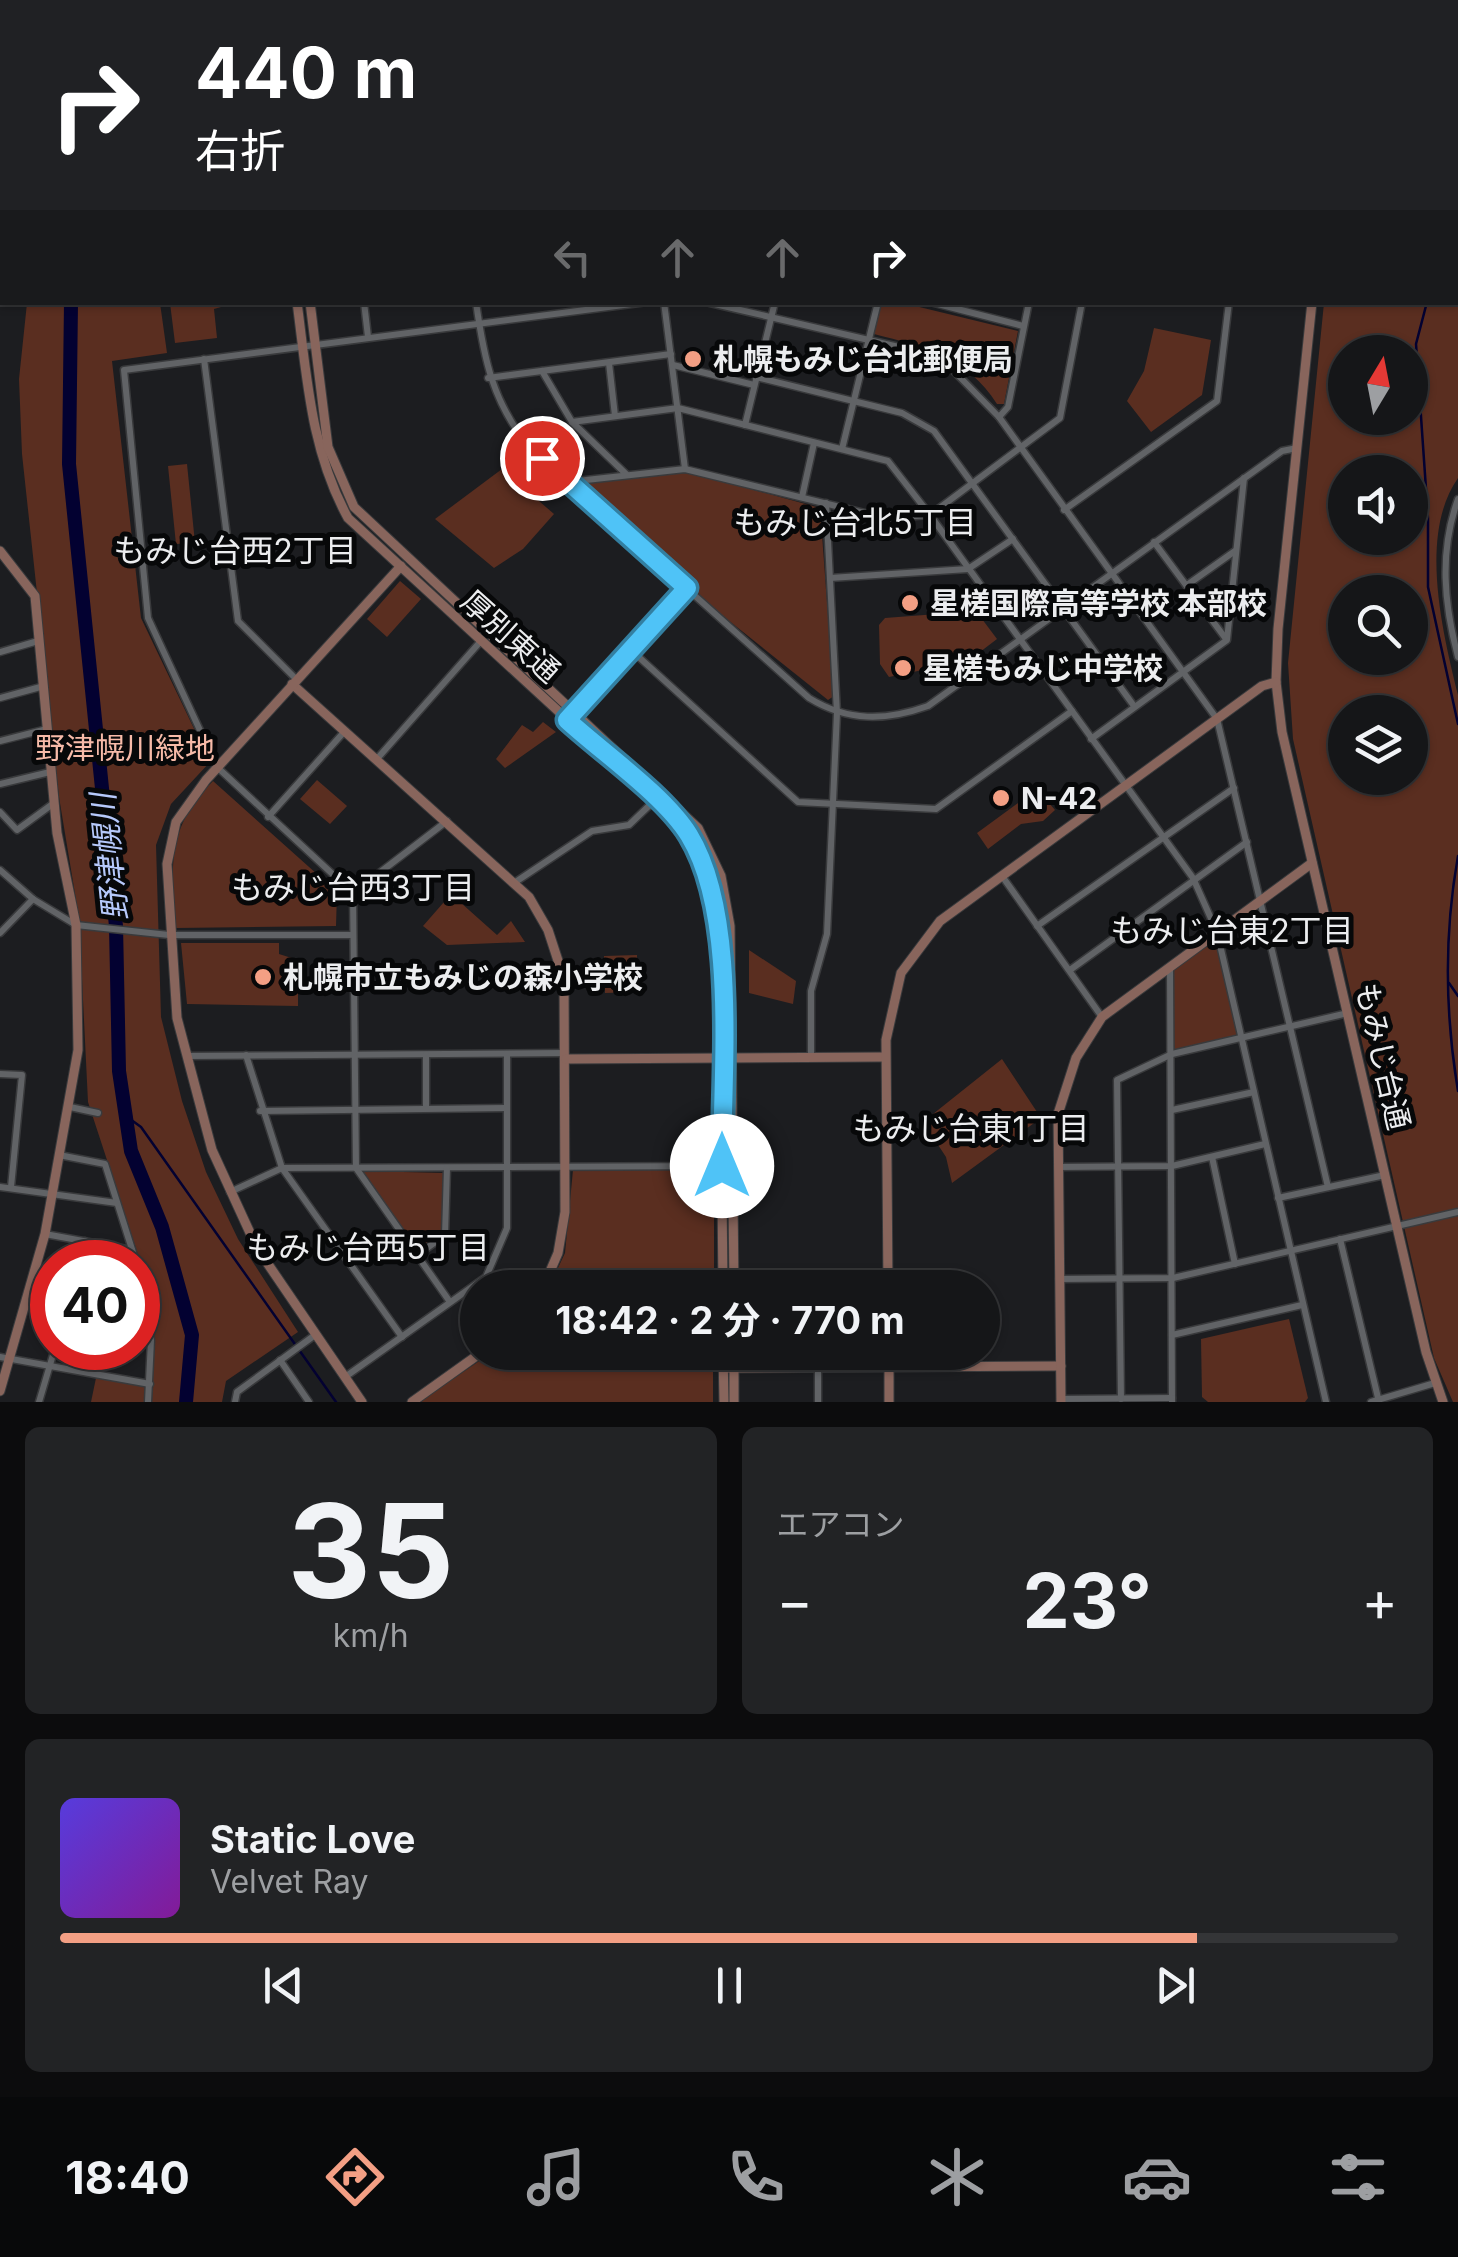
<!DOCTYPE html>
<html lang="ja">
<meta charset="utf-8">
<style>
:root{--surface:#151618;--page:#222325;--text:#f1f3f6;--muted:#9d9fa2;--line:#343537;--accent:#f39f84}
body{margin:0;font-family:Inter,"Noto Sans JP",sans-serif;background:var(--page);color:var(--text);height:100vh;display:flex;flex-direction:column;font-size:38px;white-space:nowrap}
*{box-sizing:border-box;margin:0}
p{font-size:32px;color:var(--muted)}
.icon{flex:none;width:55px;height:55px;fill:none;stroke:currentColor;stroke-width:2;stroke-linecap:round;stroke-linejoin:round}
.map{position:relative;height:1402px;overflow:hidden}
.panel{display:flex;flex-direction:column;gap:25px;padding:25px;background:#0c0c0d;flex:1}
.panel>*{flex:none}
.guide{position:absolute;left:0px;top:0px;width:1460px;height:305px;box-shadow:0 2px 8px #0004,0 0 0 2px var(--line);background:#202124;color:#fff;overflow:hidden}
.needle{width:65px;rotate:10deg}
.fabs{position:absolute;left:1328px;top:335px;display:grid;gap:20px}
.fabs a{display:grid;place-items:center;width:100px;height:100px;border-radius:50%;background:var(--surface);box-shadow:0 2px 8px #0004,0 0 0 2px var(--line);font-size:50px}
.speed{position:absolute;left:30px;top:1240px;display:flex;gap:20px;font-size:50px;font-weight:700;text-align:center}
.speed>*{display:grid;place-content:center;width:130px;height:130px;border-radius:50%;background:var(--surface);box-shadow:0 2px 8px #0004,0 0 0 2px var(--line);line-height:1}
.speed .limit{border:15px solid #d22;background:#fff;color:#111}
.pin{position:absolute;display:grid;place-items:center;width:85px;height:85px;color:#fff;margin:-42px;border:5px solid #fff;border-radius:50%;box-shadow:0 2px 10px #0007}
.me{position:absolute;width:110px;margin:-55px;rotate:0deg;stroke-linejoin:round;filter:drop-shadow(0 0 8px #0008)}
.turn{display:flex;align-items:center;gap:35px;height:210px;padding:0 30px;font-size:45px}
.turn .icon{width:130px;height:130px;stroke-width:2.5}
.turn b{display:block;font-size:70px;line-height:85px}
.lanes{display:flex;align-items:center;height:95px;padding:0 30px;background:#0003;justify-content:center;gap:50px;direction:ltr}
.lanes .off{opacity:.35}
.big{font-size:75px;font-weight:700;line-height:1.1}
.panel .tile{flex:1;display:flex;flex-direction:column;justify-content:center;gap:15px;min-width:0;padding:0 35px;border-radius:15px;background:var(--page)}
.panel .dial{align-items:center;gap:0}
.dial b{font-size:130px;line-height:1}
.song{display:flex;align-items:center;gap:30px}
.cover{width:120px;height:120px;border-radius:15px;background:linear-gradient(135deg,hsl(250 70% 55%),hsl(290 70% 35%))}
.played{height:10px;border-radius:5px;background:linear-gradient(90deg,var(--accent) 85%,var(--line) 85%)}
.keys{display:flex;justify-content:space-around;direction:ltr}
.heat{display:flex;justify-content:space-between;align-items:center;font-size:55px;direction:ltr}
.panel .tiles{flex:1;display:grid;gap:25px;grid-template-columns:1fr 1fr}
.tile:last-child{grid-column:span 2}
.trip{position:absolute;left:460px;top:1270px;width:540px;height:100px;border-radius:50px;background:var(--surface);box-shadow:0 2px 8px #0004,0 0 0 2px var(--line);font-weight:700;line-height:100px;text-align:center}
.menu{display:flex;height:160px;justify-content:space-around;align-items:center;background:#08090a;color:var(--muted)}
.menu .icon{width:70px;height:70px}
.menu .on{color:var(--accent)}
.menu b{font-size:45px;color:var(--text)}
.map>svg:first-child{display:block}
.green{fill:#5a2e20;fill-rule:evenodd}
.lines{fill:none;stroke-linecap:round;stroke-linejoin:round}
.stream{stroke:#030131;stroke-width:2.5}
.river{stroke:#030131;stroke-width:14}
.street-casing{stroke:#393a3c;stroke-width:9}
.secondary-casing{stroke:#393a3c;stroke-width:11}
.street{stroke:#616366;stroke-width:6}
.secondary{stroke:#88655c;stroke-width:9}
.route-casing{stroke:#337fa1;stroke-width:25}
.route{stroke:#4fc3f7;stroke-width:18}
.poi-dot{fill:#f39f84;stroke:#070809;stroke-width:4}
.labels{text-anchor:middle;dominant-baseline:central;stroke-width:10;stroke-linejoin:round;paint-order:stroke}
.poi-label{font-size:30px;font-weight:bold;fill:#ecedef;stroke:#070809;text-anchor:start}
.street-label{font-size:30px;fill:#ecedef;stroke:#070809}
.park-label{font-size:30px;fill:#f7bba9;stroke:#070809}
.neighbourhood-label{font-size:32px;fill:#ecedef;stroke:#070809}
.water-label{font-size:32px;font-style:italic;fill:#b6c9fb;stroke:#070809}
</style>
<div class="map">
<svg width="1458" height="1402" viewBox="0 0 1458 1402">
<rect width="100%" height="100%" fill="#1c1d20"/>
<g class="green">
<path d="M1458,204V478C1418,535 1443,633 1458,695V1402H1453L1434,1358L1293,739L1288,663L1324,303L1458,302ZM1345,352H1410V418H1345ZM1345,472H1410V538H1345ZM1345,592H1410V658H1345ZM1345,712H1410V778H1345Z"/>
<polygon points="239,302 214,309 217,338 175,343 170,303"/>
<path d="M882,302L903,303L1018,331L1004,404H997C967,357 925,347 874,334Z"/>
<polygon points="27,303 160,303 167,353 112,361 141,618 210,762 171,804 156,845 161,1017 182,1101 206,1172 238,1239 298,1332 226,1381 222,1402 152,1402 153,1335 142,1267 88,1102 79,918 59,797 22,454 19,379"/>
<polygon points="1154,328 1211,340 1202,395 1151,432 1127,401 1144,371"/>
<polygon points="187,464 195,543 176,544 168,466"/>
<polygon points="502,469 554,514 523,549 494,568 435,519"/>
<polygon points="685,471 820,508 834,696 828,700 718,612 573,481"/>
<polygon points="400,581 421,599 387,637 367,619"/>
<polygon points="976,611 997,639 942,681 937,667 889,677 880,664 879,625 885,618"/>
<polygon points="543,722 556,732 505,768 496,759 522,725 533,732"/>
<polygon points="317,780 347,806 330,824 300,799"/>
<path d="M213,781L337,892L336,926L176,928C171,866 166,828 213,781Z"/>
<polygon points="1037,789 1055,810 1043,821 1021,824 988,849 977,833"/>
<polygon points="451,894 497,935 511,921 525,942 447,945 423,926"/>
<polygon points="1217,932 1241,1038 1172,1054 1170,966"/>
<polygon points="181,943 279,943 279,954 298,960 298,1006 187,1004"/>
<polygon points="749,950 796,981 793,1004 749,993"/>
<polygon points="637,955 637,992 605,993 604,956"/>
<polygon points="1002,1059 1041,1118 952,1183 946,1157 923,1122"/>
<polygon points="573,1170 714,1170 714,1287 549,1287 565,1253"/>
<polygon points="363,1171 444,1173 442,1233 418,1251"/>
<polygon points="1289,1319 1308,1398 1305,1402 1208,1402 1202,1397 1201,1339"/>
<polygon points="491,1353 713,1353 713,1402 419,1402"/>
<polygon points="96,1378 146,1387 144,1402 91,1402"/>
</g>
<g class="lines">
<g class="stream">
<polyline points="1458,172 1458,169"/>
<polyline points="1427,302 1416,344 1428,518 1428,587 1458,724"/>
<path d="M1458,856C1444,934 1445,1013 1458,1091"/>
<polyline points="1449,983 1458,996"/>
<polyline points="130,1119 141,1127 336,1402"/>
</g>
<g class="river">
<polyline points="11,0 12,2"/>
<polyline points="71,302 69,464 116,926 119,1071 131,1151 162,1227 192,1335 186,1402"/>
</g>
<g class="street-casing">
<g id="street">
<polyline points="93,0 94,2"/>
<polyline points="528,0 531,2"/>
<polyline points="767,0 804,2"/>
<polyline points="1244,0 1245,2"/>
<polyline points="1341,0 1342,2"/>
<polyline points="139,2 143,0"/>
<polyline points="446,2 452,0"/>
<polyline points="730,2 730,0"/>
<polyline points="885,2 885,0"/>
<polyline points="928,2 929,0"/>
<polyline points="1044,2 1044,0"/>
<polyline points="1151,2 1152,0"/>
<polyline points="1434,2 1435,0"/>
<polyline points="364,302 368,337"/>
<path d="M476,302C484,360 493,403 530,448L809,698C848,722 886,721 928,706L1282,451L1297,448"/>
<polyline points="664,302 685,469"/>
<polyline points="706,302 916,351 946,363 999,417 1217,719 1328,1187"/>
<polyline points="930,302 1023,326"/>
<polyline points="204,359 238,621 297,680"/>
<polyline points="609,363 615,416"/>
<polyline points="673,365 754,385"/>
<polyline points="542,371 572,422 626,474"/>
<polyline points="756,377 902,413 934,431 1134,706"/>
<polyline points="488,378 671,354"/>
<polyline points="999,417 1008,407 1029,302"/>
<polyline points="572,422 678,408 888,461 930,515 1193,878 1217,932 1326,1402"/>
<polyline points="745,425 775,302"/>
<polyline points="842,449 878,302"/>
<polyline points="568,482 685,469 885,518 930,515 1060,418 1082,302"/>
<polyline points="802,497 814,443"/>
<path d="M1458,499C1439,552 1444,604 1458,657"/>
<polyline points="1064,510 1217,401 1229,302"/>
<polyline points="1154,542 1226,639"/>
<polyline points="830,578 968,569 1013,539"/>
<polyline points="1187,585 1235,551"/>
<polyline points="631,650 798,802 936,809 1072,711"/>
<polyline points="0,652 38,641"/>
<polyline points="0,698 44,686"/>
<polyline points="574,712 687,588"/>
<polyline points="1091,739 1227,640 1244,478"/>
<polyline points="0,741 47,729"/>
<polyline points="376,760 480,642"/>
<polyline points="0,784 50,772"/>
<polyline points="0,812 17,830 54,803"/>
<polyline points="268,817 344,732"/>
<polyline points="0,870 33,899 76,925 169,935 352,935"/>
<polyline points="1002,876 1102,1017"/>
<polyline points="514,883 592,831 629,825 655,800"/>
<polyline points="353,893 447,821"/>
<polyline points="1037,926 1234,788"/>
<polyline points="0,933 33,899"/>
<polyline points="1170,968 1172,1402"/>
<polyline points="1070,970 1247,842"/>
<polyline points="246,1055 282,1168 402,1337"/>
<polyline points="187,1056 565,1053"/>
<polyline points="811,1056 811,991 827,934 837,713 826,503"/>
<polyline points="0,1074 22,1075 11,1187"/>
<polyline points="70,1107 98,1113"/>
<polyline points="426,1108 426,1055"/>
<polyline points="1172,1110 1254,1092"/>
<polyline points="260,1111 506,1108"/>
<polyline points="59,1155 105,1164 136,1262"/>
<polyline points="1212,1157 1235,1264"/>
<polyline points="1058,1167 1172,1166 1265,1144"/>
<polyline points="0,1187 117,1203"/>
<polyline points="230,1192 282,1168 722,1166"/>
<polyline points="1278,1198 1385,1175"/>
<polyline points="45,1234 132,1250"/>
<polyline points="1340,1239 1379,1402"/>
<polyline points="416,1256 445,1235 447,1168"/>
<polyline points="79,1262 85,1241"/>
<polyline points="138,1269 151,1340 148,1402"/>
<polyline points="1059,1279 1173,1278 1458,1212"/>
<polyline points="450,1302 356,1168 353,893 217,767 148,618 124,370 647,302"/>
<polyline points="1172,1335 1302,1305"/>
<polyline points="0,1357 150,1384"/>
<polyline points="280,1360 309,1402"/>
<polyline points="818,1367 818,1402"/>
<polyline points="345,1377 486,1277 507,1228 507,1054"/>
<polyline points="1061,1399 1172,1398"/>
<polyline points="1121,1399 1117,1080 1172,1054 1348,1013"/>
<polyline points="39,1402 55,1348"/>
<polyline points="235,1402 237,1392 315,1335"/>
<polyline points="1371,1402 1435,1383"/>
</g>
</g>
<g class="secondary-casing">
<g id="secondary">
<polyline points="226,0 228,2"/>
<polyline points="238,0 240,2"/>
<polyline points="339,0 340,2"/>
<polyline points="1304,0 1305,2"/>
<polyline points="686,2 687,0"/>
<polyline points="0,149 2,149"/>
<polyline points="0,165 2,164"/>
<polyline points="0,272 2,269"/>
<path d="M297,302C307,378 311,451 348,518L655,800C695,840 707,868 719,924L723,1288"/>
<polyline points="310,302 328,447 354,507 698,828 721,876 730,926 734,1288"/>
<polyline points="1312,302 1278,629 1276,682 1282,732 1426,1352 1443,1402"/>
<polyline points="0,551 35,596 57,833 76,925 78,1050 45,1234 0,1391"/>
<polyline points="292,684 529,897 548,930 564,979 565,1212 558,1253 543,1288"/>
<polyline points="566,1059 885,1057"/>
<polyline points="888,1288 886,1040 901,973 940,921 1262,686 1276,682"/>
<polyline points="723,1352 724,1402"/>
<polyline points="734,1352 734,1402"/>
<polyline points="889,1352 889,1402"/>
<polyline points="724,1368 1061,1366"/>
<polyline points="362,1402 257,1248 212,1150 177,1018 167,864 176,822 206,780 401,566"/>
<polyline points="412,1402 482,1352"/>
<polyline points="1061,1402 1058,1114 1076,1058 1102,1017 1312,863"/>
</g>
</g>
<use href="#street" class="street"/>
<use href="#secondary" class="secondary"/>
</g>
<g class="lines">
<g class="route-casing">
<path id="route" d="M542,458L687,588L567,720C603,753 664,795 689,835C738,915 722,1073 722,1166"/>
</g>
<use href="#route" class="route"/>
</g>
<g class="poi-dot">
<circle cx="693" cy="359" r="10"/>
<circle cx="910" cy="603" r="10"/>
<circle cx="903" cy="668" r="10"/>
<circle cx="1001" cy="798" r="10"/>
<circle cx="263" cy="977" r="10"/>
</g>
<g class="labels">
<g class="poi-label">
<text x="713" y="359">札幌もみじ台北郵便局</text>
<text x="930" y="603">星槎国際高等学校 本部校</text>
<text x="923" y="668">星槎もみじ中学校</text>
<text x="1021" y="798">N-42</text>
<text x="283" y="977">札幌市立もみじの森小学校</text>
</g>
<g class="street-label">
<text transform="translate(511 636) rotate(42)">厚別東通</text>
<text transform="translate(1383 1056) rotate(77)">もみじ台通</text>
</g>
<g class="park-label">
<text x="125" y="748">野津幌川緑地</text>
</g>
<g class="neighbourhood-label">
<text x="855" y="522">もみじ台北5丁目</text>
<text x="235" y="550">もみじ台西2丁目</text>
<text x="353" y="887">もみじ台西3丁目</text>
<text x="1232" y="930">もみじ台東2丁目</text>
<text x="971" y="1128">もみじ台東1丁目</text>
<text x="368" y="1247">もみじ台西5丁目</text>
</g>
<g class="water-label">
<text transform="translate(109 857) rotate(-96)">野津幌川</text>
</g>
</g>
</svg>
<div class="fabs">
<a><svg class="needle" viewBox="-14 -14 28 28"><path d="M0-13l5 13h-10z" fill="#e53935"/><path d="M0 13l5-13h-10z" fill="#9d9fa2"/></svg></a>
<a><svg class="icon" aria-label="sound" viewBox="0 0 24 24"><path d="M4 9h4l5-4v14l-5-4H4zM17 9q2 3 0 6"/></svg></a>
<a><svg class="icon" aria-label="search" viewBox="0 0 24 24"><circle cx="10" cy="10" r="6"/><path d="M15 15l6 6"/></svg></a>
<a><svg class="icon" aria-label="layers" viewBox="0 0 24 24"><path d="M12 4l9 5-9 5-9-5zM3 14l9 5 9-5"/></svg></a>
</div>
<div class="speed"><div class="limit">40</div></div>
<div class="pin" style="left:542px;top:458px;background:#d93025"><svg class="icon" aria-label="arrive" viewBox="0 0 24 24"><path d="M6 21V4h12l-3 4 3 4H6"/></svg></div>
<svg class="me" style="left:722px;top:1166px" viewBox="-20 -20 40 40"><circle r="19" fill="#fff"/><path d="M0-13L10 11 0 6-10 11z" fill="#4fc3f7"/></svg>
<div class="trip">18:42 · 2 分 · 770 m</div>
<div class="guide">
<div class="turn"><svg class="icon" aria-label="right" viewBox="0 0 24 24"><path d="M7 20v-9h11M14 6l5 5-5 5"/></svg><div><b>440 m</b>右折</div></div>
<div class="lanes"><svg class="icon off" aria-label="left" viewBox="0 0 24 24"><path d="M17 20v-9H6M10 6l-5 5 5 5"/></svg><svg class="icon off" aria-label="ahead" viewBox="0 0 24 24"><path d="M12 20V5M6 11l6-6 6 6"/></svg><svg class="icon off" aria-label="ahead" viewBox="0 0 24 24"><path d="M12 20V5M6 11l6-6 6 6"/></svg><svg class="icon" aria-label="right" viewBox="0 0 24 24"><path d="M7 20v-9h11M14 6l5 5-5 5"/></svg></div>
</div>
</div>
<section class="panel">
<div class="tiles">
<div class="tile dial"><b>35</b><p>km/h</p></div>
<div class="tile"><p>エアコン</p>
<div class="heat"><a>−</a><b class="big">23°</b><a>+</a></div>
</div>
<div class="tile">
<div class="song"><i class="cover"></i><div><b>Static Love</b><p>Velvet Ray</p></div></div>
<div class="played"></div>
<div class="keys"><svg class="icon" aria-label="previous" viewBox="0 0 24 24"><path d="M18 5L8 12l10 7zM5 5v14"/></svg><svg class="icon" aria-label="pause" viewBox="0 0 24 24"><path d="M8 5v14M16 5v14"/></svg><svg class="icon" aria-label="next" viewBox="0 0 24 24"><path d="M6 5l10 7-10 7zM19 5v14"/></svg></div>
</div>
</div>
</section>
<nav class="menu">
<b>18:40</b>
<svg class="icon on" aria-label="directions" viewBox="0 0 24 24"><path d="M12 3l9 9-9 9-9-9zM9 14v-3h6M13 9l2 2-2 2"/></svg>
<svg class="icon" aria-label="music" viewBox="0 0 24 24"><path d="M9 18V5l10-2v13"/><circle cx="6" cy="18" r="3"/><circle cx="16" cy="16" r="3"/></svg>
<svg class="icon" aria-label="phone" viewBox="0 0 24 24"><path d="M5 4h4l2 5-3 2q2 4 5 5l2-3 5 2v4C11 20 4 13 5 4z"/></svg>
<svg class="icon" aria-label="climate" viewBox="0 0 24 24"><path d="M12 3v18M4 7l16 10M4 17L20 7"/></svg>
<svg class="icon" aria-label="car" viewBox="0 0 24 24"><path d="M5 17H2v-5l4-1 3-4h7l3 4 3 1v5h-3M9 17h6M6 11h13"/><circle cx="7" cy="17" r="2"/><circle cx="17" cy="17" r="2"/></svg>
<svg class="icon" aria-label="filters" viewBox="0 0 24 24"><path d="M4 7h16M4 17h16"/><circle cx="9" cy="7" r="2"/><circle cx="15" cy="17" r="2"/></svg>
</nav>
